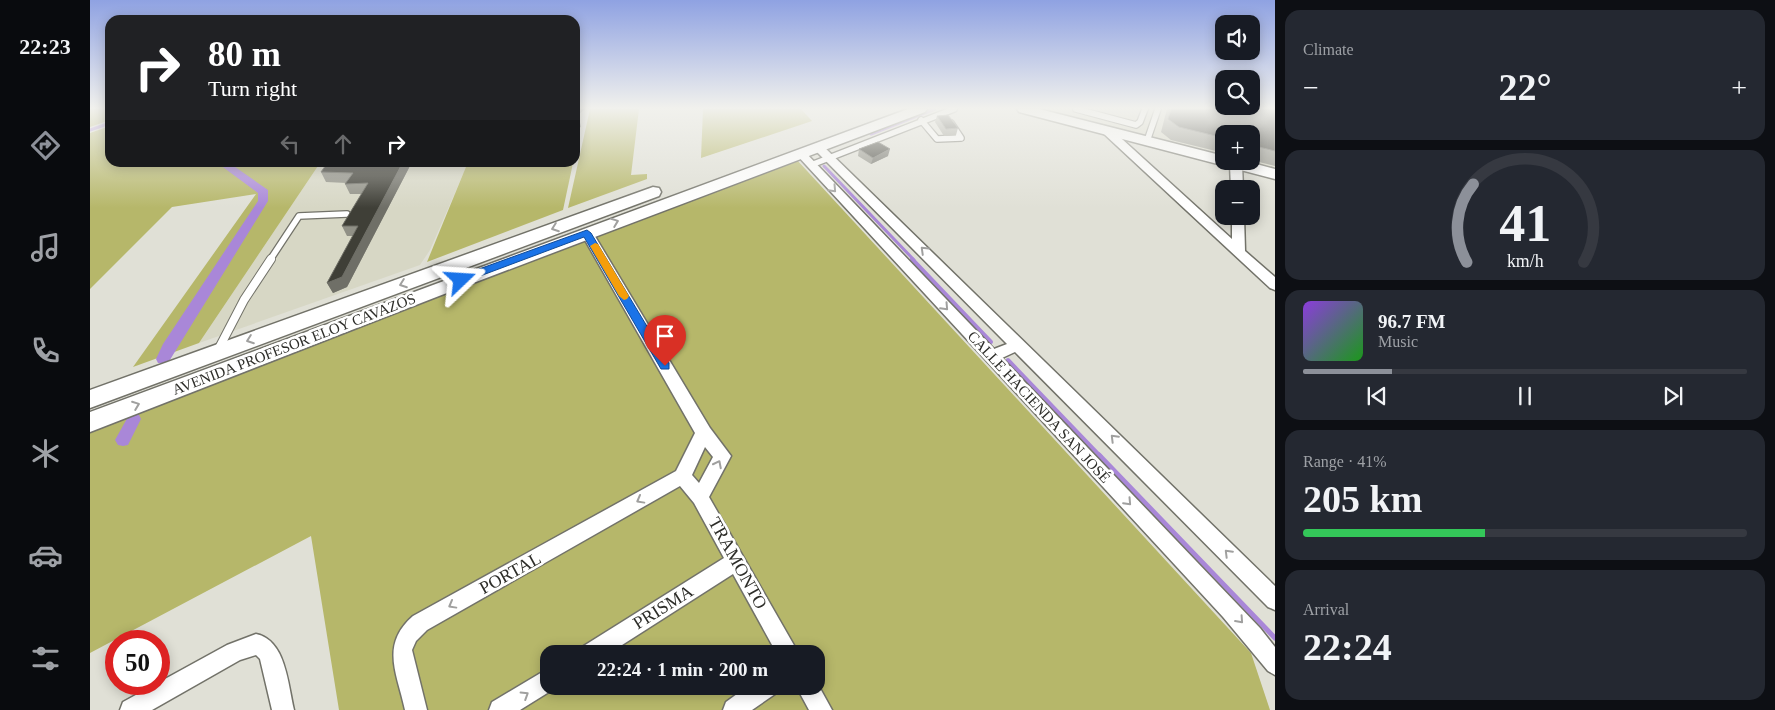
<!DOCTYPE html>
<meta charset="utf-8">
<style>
:root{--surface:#171b24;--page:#242831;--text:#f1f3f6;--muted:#9ea1a6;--line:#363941;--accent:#8c9099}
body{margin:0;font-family:"Times New Roman",serif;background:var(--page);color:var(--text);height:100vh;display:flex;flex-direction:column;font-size:19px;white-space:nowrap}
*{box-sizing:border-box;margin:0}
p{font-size:16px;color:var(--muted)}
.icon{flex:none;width:28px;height:28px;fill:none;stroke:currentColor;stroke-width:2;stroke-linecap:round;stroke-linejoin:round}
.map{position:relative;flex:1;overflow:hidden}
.sheet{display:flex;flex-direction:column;gap:10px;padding:10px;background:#0d0f14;width:500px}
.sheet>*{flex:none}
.banner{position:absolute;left:15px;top:15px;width:475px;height:152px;border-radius:15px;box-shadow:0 2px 12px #0003;background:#202124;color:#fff;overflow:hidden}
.tools{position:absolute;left:1125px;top:15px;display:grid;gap:10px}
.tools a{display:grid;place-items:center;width:45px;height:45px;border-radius:10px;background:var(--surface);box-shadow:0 2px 12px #0003;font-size:25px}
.speed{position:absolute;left:15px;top:630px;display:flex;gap:10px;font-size:25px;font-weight:700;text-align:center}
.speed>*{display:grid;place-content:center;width:65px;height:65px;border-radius:50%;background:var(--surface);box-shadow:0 2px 12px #0003;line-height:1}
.speed .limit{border:8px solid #d22;background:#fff;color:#111}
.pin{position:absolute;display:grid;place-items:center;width:42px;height:42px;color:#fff;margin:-51px -21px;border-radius:50% 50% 50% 0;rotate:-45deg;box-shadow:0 0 5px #0007}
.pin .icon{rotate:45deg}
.me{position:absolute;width:55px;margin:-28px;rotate:70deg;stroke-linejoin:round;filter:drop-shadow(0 0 4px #0008)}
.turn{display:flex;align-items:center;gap:18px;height:105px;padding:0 20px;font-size:22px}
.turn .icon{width:65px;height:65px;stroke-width:2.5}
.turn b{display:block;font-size:35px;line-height:42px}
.lanes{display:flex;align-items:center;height:48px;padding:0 20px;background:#0003;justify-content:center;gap:25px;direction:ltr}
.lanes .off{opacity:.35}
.big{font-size:38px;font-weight:800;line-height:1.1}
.sheet .card{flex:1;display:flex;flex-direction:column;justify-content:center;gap:8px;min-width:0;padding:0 18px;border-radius:15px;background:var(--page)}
.sheet .dial{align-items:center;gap:0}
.dial svg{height:130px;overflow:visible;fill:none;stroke:var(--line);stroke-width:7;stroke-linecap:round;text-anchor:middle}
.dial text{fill:var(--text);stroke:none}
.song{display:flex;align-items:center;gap:15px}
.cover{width:60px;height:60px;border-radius:8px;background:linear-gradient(135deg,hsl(270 70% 55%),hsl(120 70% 35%))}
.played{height:5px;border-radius:2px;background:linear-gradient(90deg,var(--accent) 20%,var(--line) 20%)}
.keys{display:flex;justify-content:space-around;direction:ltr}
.heat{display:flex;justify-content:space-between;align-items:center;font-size:28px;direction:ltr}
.charge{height:8px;border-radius:4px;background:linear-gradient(90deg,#34c759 41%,var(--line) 0)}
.trip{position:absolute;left:450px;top:645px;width:285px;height:50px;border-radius:15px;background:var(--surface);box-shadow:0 2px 12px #0003;font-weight:800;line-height:50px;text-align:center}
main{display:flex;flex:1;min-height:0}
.tab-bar{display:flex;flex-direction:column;width:90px;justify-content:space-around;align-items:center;background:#090b0e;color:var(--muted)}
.tab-bar .icon{width:35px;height:35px}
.tab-bar .current{color:var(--accent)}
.tab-bar b{font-size:22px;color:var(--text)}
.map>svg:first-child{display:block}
.built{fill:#d7d7c5}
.green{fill:#b6b76a;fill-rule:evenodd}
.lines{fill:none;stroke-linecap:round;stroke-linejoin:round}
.stream-far2{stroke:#a987d8;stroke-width:3}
.stream-far1{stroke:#a987d8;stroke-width:4}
.stream{stroke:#a987d8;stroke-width:5}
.canal{fill:#a987d8;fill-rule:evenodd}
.lane-far1-casing{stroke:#727269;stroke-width:8}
.lane-casing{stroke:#727269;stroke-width:10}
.street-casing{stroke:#727269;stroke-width:3}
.secondary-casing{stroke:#727269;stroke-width:3}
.lane-far1{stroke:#fff;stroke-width:5.5}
.lane{stroke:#fff;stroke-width:8}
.street{fill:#fff;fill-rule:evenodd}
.secondary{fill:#fff;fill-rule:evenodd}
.wall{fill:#909086}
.shaded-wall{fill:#6f6f67}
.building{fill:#3f3f37;stroke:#6f6f67}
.oneway{stroke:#a0a09f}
.route{fill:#1a73e8;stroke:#114b97}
.slow{fill:#f59e0b}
.labels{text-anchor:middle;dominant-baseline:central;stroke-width:5;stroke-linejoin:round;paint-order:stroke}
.street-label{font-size:15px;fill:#2d2d29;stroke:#fff}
.near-street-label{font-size:18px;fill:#2d2d29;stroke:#fff}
</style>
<main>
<nav class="tab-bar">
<b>22:23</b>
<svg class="icon current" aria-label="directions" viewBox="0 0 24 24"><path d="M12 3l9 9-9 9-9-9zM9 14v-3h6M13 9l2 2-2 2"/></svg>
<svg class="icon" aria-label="music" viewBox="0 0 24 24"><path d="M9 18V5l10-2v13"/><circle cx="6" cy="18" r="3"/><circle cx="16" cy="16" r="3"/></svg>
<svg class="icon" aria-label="phone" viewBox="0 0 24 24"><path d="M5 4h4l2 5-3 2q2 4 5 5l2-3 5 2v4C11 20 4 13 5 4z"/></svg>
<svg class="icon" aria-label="climate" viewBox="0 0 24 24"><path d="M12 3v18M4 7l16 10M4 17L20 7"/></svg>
<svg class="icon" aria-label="car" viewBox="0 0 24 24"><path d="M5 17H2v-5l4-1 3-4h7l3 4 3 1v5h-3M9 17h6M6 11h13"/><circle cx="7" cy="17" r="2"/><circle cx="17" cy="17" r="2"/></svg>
<svg class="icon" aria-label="filters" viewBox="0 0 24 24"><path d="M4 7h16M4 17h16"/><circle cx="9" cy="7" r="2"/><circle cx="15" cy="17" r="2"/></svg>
</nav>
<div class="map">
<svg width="1185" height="710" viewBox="0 0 1185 710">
<rect width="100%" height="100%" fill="#e0e0d6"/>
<g class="built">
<polygon points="950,109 1185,109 1185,170 1151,161 1161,161 1161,134 1134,134 1134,157"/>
<polygon points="230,163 378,163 340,250 330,265 109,343"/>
</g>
<g class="green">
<polygon points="0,109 20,109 20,120 0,127"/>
<polygon points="500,109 549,109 541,175 557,174 557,179 478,208"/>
<polygon points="613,109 711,109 722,121 611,158"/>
<polygon points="20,126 20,162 230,163 109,343 43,367 166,194 82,207 0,289 0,133"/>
<path d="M707,160L1161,653L1180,710H249L221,536L0,653V429ZM459,654H726V686H459Z"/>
<polygon points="378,162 483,163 473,210 337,262"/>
</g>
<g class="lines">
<g class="stream-far2">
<polyline points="0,130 20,123"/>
<polyline points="781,134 845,109"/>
<polyline points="734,166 824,260"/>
</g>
<g class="stream-far1">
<polyline points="822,259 901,342"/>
<polyline points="918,360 1011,457"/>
</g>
<polyline class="stream" points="1009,455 1185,638"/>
<g class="canal">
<polygon points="126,162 138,162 178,190 178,201 78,363 68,363 66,359 73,344 168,201 168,193"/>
<polygon points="44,413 49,415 51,419 38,445 33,446 28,445 25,440 39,415"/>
</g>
<g class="lane-far1-casing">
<g id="lane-far1">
<polyline points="986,109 1046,125 1050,122 1055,109"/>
<polyline points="831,120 847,139 871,138 861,123"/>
<polyline points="1057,141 1068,109"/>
<polyline points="721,165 864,109"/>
<polyline points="180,260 209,216 257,214"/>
</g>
</g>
<g class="lane-casing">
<polyline id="lane" points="128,350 154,300 181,259"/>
</g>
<g class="street-casing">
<g id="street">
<polygon points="1017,128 1021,129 1142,239 1142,216 1154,216 1155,251 1185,277 1185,290 1180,288 1013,133 1012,131"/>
<polygon points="728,144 732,145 1185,586 1185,610 1178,607 925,352 912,358 1170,628 1185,647 1185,675 1178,671 1133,617 705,153 710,150 714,151 904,349 917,344 724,149 723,147"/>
<polygon points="1148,161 1152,164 1153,189 1141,189 1140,164"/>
<path d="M497,229L503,233L620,428L641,456L619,497L709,654H687L643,574L518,654H489L492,647L634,558L604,503L590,486L337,630L326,641L322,650L337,710H315C307,673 290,645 323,616L586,471L605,433L491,233ZM615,447L623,457L609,483L602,475Z"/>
<path d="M166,634C196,640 198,685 204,710H182L170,659L166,655L150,660L62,710H30L33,702L137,645Z"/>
<polygon points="459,668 459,686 467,687 430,710 399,710 402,702"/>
<polygon points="726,681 742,710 719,710 706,686 726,686"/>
<polygon points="658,686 688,686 685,694 662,710 633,710 636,702"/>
</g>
</g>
<g class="secondary-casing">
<g id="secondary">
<polygon points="818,109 837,109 835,112 349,296 0,432 0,412"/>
<polygon points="927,109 949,109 1134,156 1134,161 1155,161 1185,169 1185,179 929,112"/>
<polygon points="563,187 569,188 571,192 569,196 0,408 0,390"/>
</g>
</g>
<use href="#lane-far1" class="lane-far1"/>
<use href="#lane" class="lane"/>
<use href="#street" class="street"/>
<use href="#secondary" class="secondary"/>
</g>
<g class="wall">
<polygon points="1077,109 1185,109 1185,166 1161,160 1161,134 1134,134 1134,153 1081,140 1071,132"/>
<polygon points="847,116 868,128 866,135 854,136 845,122"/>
<polygon points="769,149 798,156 781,164 768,156"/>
<polygon points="322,162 257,287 243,293 237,283 263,236 257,236 252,226 272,194 260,194 255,184 257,183 236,182 231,172"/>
</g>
<g class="shaded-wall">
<polygon points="485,109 495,109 494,110 485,117"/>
<polygon points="489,117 491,127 485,130 485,120"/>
<polygon points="800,149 798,156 781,164 783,158"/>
<polygon points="313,162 322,162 257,287 243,293 237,283"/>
</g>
<g class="building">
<polygon points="1081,109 1185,109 1185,151 1161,145 1161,134 1134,134 1134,138 1089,127 1078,119"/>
<polygon points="485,115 489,117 485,120"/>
<polygon points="858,115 868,128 856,129 847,116"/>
<polygon points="788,142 800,149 783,158 769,149"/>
<polygon points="238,162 313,162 252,277 237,283 268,226 252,226 278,183 255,184 263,173 231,172"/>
</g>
<defs><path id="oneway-chevron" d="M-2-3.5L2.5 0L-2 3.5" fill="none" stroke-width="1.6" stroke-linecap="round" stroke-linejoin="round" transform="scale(1.25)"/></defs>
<g class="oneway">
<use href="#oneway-chevron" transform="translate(743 189) rotate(47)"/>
<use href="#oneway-chevron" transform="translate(525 222) rotate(-21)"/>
<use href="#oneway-chevron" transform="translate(465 228) rotate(160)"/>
<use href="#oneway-chevron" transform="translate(834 250) rotate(-136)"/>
<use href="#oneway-chevron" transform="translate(313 284) rotate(160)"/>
<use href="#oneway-chevron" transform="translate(855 307) rotate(47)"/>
<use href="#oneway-chevron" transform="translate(160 340) rotate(160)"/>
<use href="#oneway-chevron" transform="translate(46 405) rotate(-21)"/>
<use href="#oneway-chevron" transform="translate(1024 438) rotate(-135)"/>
<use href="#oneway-chevron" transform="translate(628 464) rotate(-63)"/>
<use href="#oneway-chevron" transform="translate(550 500) rotate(151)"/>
<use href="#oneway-chevron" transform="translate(1038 502) rotate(47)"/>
<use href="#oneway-chevron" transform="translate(1138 553) rotate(-135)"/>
<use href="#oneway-chevron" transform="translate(362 605) rotate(151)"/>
<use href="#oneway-chevron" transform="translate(1150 620) rotate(48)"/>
<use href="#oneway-chevron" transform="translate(435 695) rotate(-32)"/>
</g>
<linearGradient id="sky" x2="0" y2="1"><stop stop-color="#8fa2e2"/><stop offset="0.52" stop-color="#f1f1ed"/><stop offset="1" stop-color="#f1f1ed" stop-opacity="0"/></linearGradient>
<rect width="1185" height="208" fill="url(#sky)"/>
<polygon class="route" points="497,230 501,233 579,363 579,369 571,369 494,237 374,282 367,282 366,280 367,277"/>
<polygon class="slow" points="505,243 508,244 539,296 537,299 534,300 529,296 500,246"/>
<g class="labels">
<g class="street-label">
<text transform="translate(204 344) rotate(-21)">AVENIDA PROFESOR ELOY CAVAZOS</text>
<text transform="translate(949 407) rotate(47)">CALLE HACIENDA SAN JOSÉ</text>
</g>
<g class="near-street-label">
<text transform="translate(648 563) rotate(61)">TRAMONTO</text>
<text transform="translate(420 573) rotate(-29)">PORTAL</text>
<text transform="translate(573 607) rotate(-32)">PRISMA</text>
</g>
</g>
</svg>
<div class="tools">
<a><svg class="icon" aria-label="sound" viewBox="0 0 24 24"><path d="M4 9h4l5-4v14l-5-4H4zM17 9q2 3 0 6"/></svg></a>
<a><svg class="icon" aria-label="search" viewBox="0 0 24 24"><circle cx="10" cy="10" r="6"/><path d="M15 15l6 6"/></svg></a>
<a>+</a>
<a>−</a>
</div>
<div class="speed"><div class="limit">50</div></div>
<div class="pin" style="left:575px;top:366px;background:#d93025"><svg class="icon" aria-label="arrive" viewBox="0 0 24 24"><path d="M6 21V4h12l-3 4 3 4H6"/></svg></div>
<svg class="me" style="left:371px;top:280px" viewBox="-20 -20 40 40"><path d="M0-17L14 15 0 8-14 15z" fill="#1a73e8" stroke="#fff" stroke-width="4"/></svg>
<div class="trip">22:24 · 1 min · 200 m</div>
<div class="banner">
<div class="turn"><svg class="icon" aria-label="right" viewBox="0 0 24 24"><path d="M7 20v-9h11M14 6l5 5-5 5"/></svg><div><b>80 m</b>Turn right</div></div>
<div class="lanes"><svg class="icon off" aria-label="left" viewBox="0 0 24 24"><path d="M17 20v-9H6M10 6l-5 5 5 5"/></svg><svg class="icon off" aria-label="ahead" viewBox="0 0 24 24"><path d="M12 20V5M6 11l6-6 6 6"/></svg><svg class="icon" aria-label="right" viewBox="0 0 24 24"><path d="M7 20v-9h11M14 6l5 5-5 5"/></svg></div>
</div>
</div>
<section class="sheet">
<div class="card"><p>Climate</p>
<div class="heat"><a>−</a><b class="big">22°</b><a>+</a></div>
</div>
<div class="card dial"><svg viewBox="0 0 100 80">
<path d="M14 69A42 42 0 1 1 86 69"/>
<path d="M14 69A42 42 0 0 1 18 21" stroke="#8c9099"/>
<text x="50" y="56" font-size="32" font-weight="700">41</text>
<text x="50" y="72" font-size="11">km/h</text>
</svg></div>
<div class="card">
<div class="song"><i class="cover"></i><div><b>96.7 FM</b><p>Music</p></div></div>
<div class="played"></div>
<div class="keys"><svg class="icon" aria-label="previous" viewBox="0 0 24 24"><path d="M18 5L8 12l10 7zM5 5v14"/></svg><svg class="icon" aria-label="pause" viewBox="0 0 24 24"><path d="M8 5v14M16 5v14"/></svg><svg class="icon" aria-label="next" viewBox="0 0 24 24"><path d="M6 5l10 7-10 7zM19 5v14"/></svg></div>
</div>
<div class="card"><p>Range · 41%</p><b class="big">205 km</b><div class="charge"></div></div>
<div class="card"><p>Arrival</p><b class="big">22:24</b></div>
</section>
</main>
